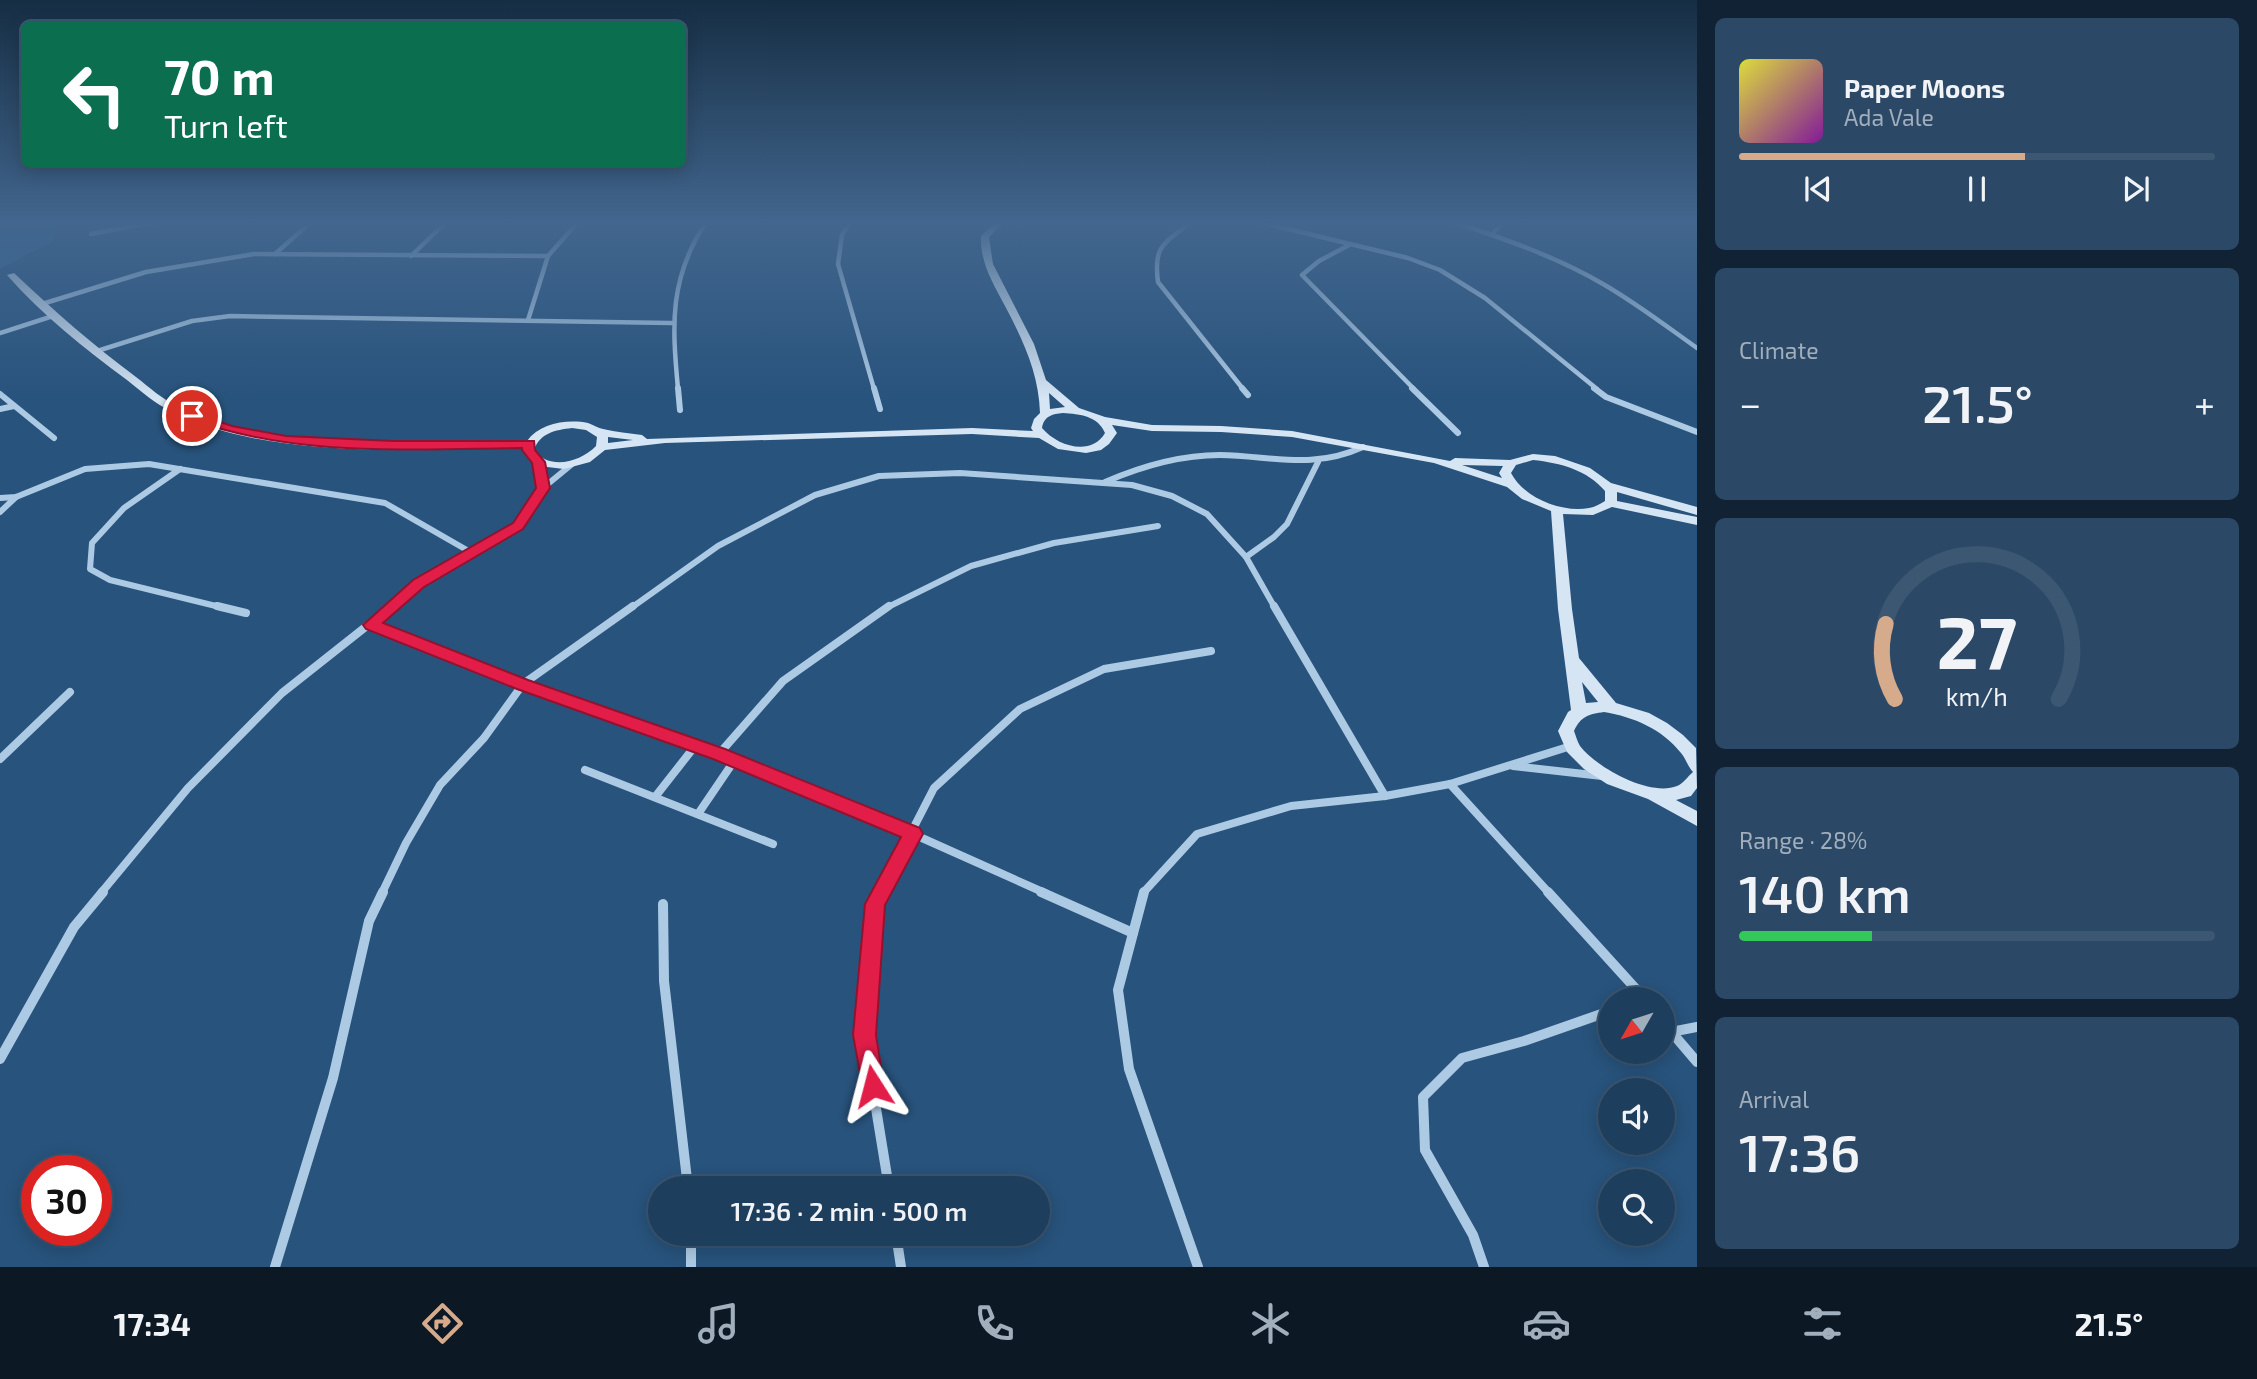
<!DOCTYPE html>
<meta charset="utf-8">
<style>
:root{--surface:#1e3e5d;--page:#2b4966;--text:#f1f3f6;--muted:#a1aebc;--line:#3c5772;--accent:#d6ab8b}
body{margin:0;font-family:"Exo 2",sans-serif;background:var(--page);color:var(--text);height:100vh;display:flex;flex-direction:column;font-size:26px;white-space:nowrap}
*{box-sizing:border-box;margin:0}
p{font-size:23px;color:var(--muted)}
.icon{flex:none;width:38px;height:38px;fill:none;stroke:currentColor;stroke-width:2;stroke-linecap:round;stroke-linejoin:round}
.map{position:relative;flex:1;overflow:hidden}
.panel{display:flex;flex-direction:column;gap:18px;padding:18px;background:#102233;width:560px}
.panel>*{flex:none}
.banner{position:absolute;left:21px;top:21px;width:665px;height:147px;border-radius:10px;box-shadow:0 4px 18px #0003,0 0 0 2px var(--line);background:#0b6e4f;color:#fff;overflow:hidden}
.needle{width:46px;rotate:231deg}
.controls{position:absolute;left:1598px;top:987px;display:grid;gap:14px}
.controls a{display:grid;place-items:center;width:77px;height:77px;border-radius:50%;background:var(--surface);box-shadow:0 4px 18px #0003,0 0 0 2px var(--line);font-size:35px}
.speed{position:absolute;left:21px;top:1155px;display:flex;gap:14px;font-size:35px;font-weight:700;text-align:center}
.speed>*{display:grid;place-content:center;width:91px;height:91px;border-radius:50%;background:var(--surface);box-shadow:0 4px 18px #0003,0 0 0 2px var(--line);line-height:1}
.speed .limit{border:10px solid #d22;background:#fff;color:#111}
.pin{position:absolute;display:grid;place-items:center;width:60px;height:60px;color:#fff;margin:-30px;border:4px solid #fff;border-radius:50%;box-shadow:0 2px 7px #0007}
.me{position:absolute;width:77px;margin:-38px;rotate:351deg;stroke-linejoin:round;filter:drop-shadow(0 0 5px #0008)}
.turn{display:flex;align-items:center;gap:24px;height:147px;padding:0 28px;font-size:32px}
.turn .icon{width:91px;height:91px;stroke-width:2.5}
.turn b{display:block;font-size:49px;line-height:60px}
.big{font-size:52px;font-weight:600;line-height:1.1}
.panel .tile{flex:1;display:flex;flex-direction:column;justify-content:center;gap:10px;min-width:0;padding:0 24px;border-radius:10px;background:var(--page)}
.panel .dial{align-items:center;gap:0}
.dial svg{height:182px;overflow:visible;fill:none;stroke:var(--line);stroke-width:7;stroke-linecap:round;text-anchor:middle}
.dial text{fill:var(--text);stroke:none}
.song{display:flex;align-items:center;gap:21px}
.cover{width:84px;height:84px;border-radius:10px;background:linear-gradient(135deg,hsl(60 70% 55%),hsl(290 70% 35%))}
.played{height:7px;border-radius:4px;background:linear-gradient(90deg,var(--accent) 60%,var(--line) 60%)}
.keys{display:flex;justify-content:space-around;direction:ltr}
.heat{display:flex;justify-content:space-between;align-items:center;font-size:38px;direction:ltr}
.charge{height:10px;border-radius:5px;background:linear-gradient(90deg,#34c759 28%,var(--line) 0)}
.trip{position:absolute;left:648px;top:1176px;width:402px;height:70px;border-radius:35px;background:var(--surface);box-shadow:0 4px 18px #0003,0 0 0 2px var(--line);font-weight:600;line-height:70px;text-align:center}
.dock{display:flex;height:112px;justify-content:space-around;align-items:center;background:#0c1925;color:var(--muted)}
.dock .icon{width:49px;height:49px}
.dock .current{color:var(--accent)}
.dock b{font-size:32px;color:var(--text)}
main{display:flex;flex:1;min-height:0}
.map>svg:first-child{display:block}
.green{fill:#326593}
.lines{fill:none;stroke-linecap:round;stroke-linejoin:round}
.street-far3{stroke:#adcae4;stroke-width:4.5}
.street-far2{stroke:#adcae4;stroke-width:6}
.street-far1{stroke:#adcae4;stroke-width:8}
.street{stroke:#adcae4;stroke-width:10}
.secondary{fill:#d5e5f4;fill-rule:evenodd}
.route{fill:#e11d48;stroke:#92132f;stroke-width:2}
</style>
<main>
<div class="map">
<svg width="1697" height="1267" viewBox="0 0 1697 1267">
<rect width="100%" height="100%" fill="#28537c"/>
<polygon class="green" points="0,222 57,222 53,241 0,269"/>
<g class="lines">
<g class="street-far3">
<polyline points="850,222 842,235 838,264 874,389"/>
<path d="M1191,222C1164,244 1153,245 1158,282L1243,389"/>
<polyline points="1259,222 1408,258 1440,270 1485,298 1597,389"/>
<path d="M1454,222C1505,239 1557,257 1603,284C1636,303 1666,326 1697,348"/>
<polyline points="91,234 153,222"/>
<polyline points="1492,234 1504,222"/>
<polyline points="1351,244 1319,261 1302,275 1414,389"/>
<polyline points="275,254 311,222"/>
<polyline points="411,256 446,222"/>
<polyline points="42,304 146,272 254,254 548,256"/>
<polyline points="528,320 548,256 578,222"/>
<polyline points="0,333 53,316"/>
<polyline points="94,352 192,321 230,316 672,323"/>
<path d="M678,389C672,324 669,279 706,222"/>
</g>
<g class="street-far2">
<polyline points="678,388 680,410"/>
<polyline points="874,388 880,409"/>
<polyline points="1242,388 1248,395"/>
<polyline points="1412,388 1458,433"/>
<polyline points="1594,388 1606,397 1697,432"/>
<polyline points="0,394 54,438"/>
<polyline points="0,409 14,406"/>
<polyline points="538,462 543,488"/>
<polyline points="180,469 124,508 92,543 90,569 110,580 224,608"/>
<path d="M1105,482C1142,466 1179,455 1220,455C1273,456 1312,470 1363,447"/>
<polyline points="0,498 16,497 85,469 149,464 385,503 472,553"/>
<polyline points="0,512 16,497"/>
<polyline points="1246,557 1274,537 1287,524 1318,462"/>
<polyline points="390,608 418,583 518,526 543,488 571,465"/>
<polyline points="631,608 718,546 815,495 879,476 960,473 1132,485 1172,496 1207,514 1246,557 1275,608"/>
<polyline points="886,608 971,566 1054,543 1158,526"/>
</g>
<g class="street-far1">
<polyline points="217,606 246,613"/>
<polyline points="1274,606 1385,796"/>
<polyline points="371,625 523,684 719,754 913,834 1045,893"/>
<polyline points="719,754 783,681 889,606"/>
<polyline points="0,759 70,692"/>
<polyline points="1513,766 1602,776"/>
<polyline points="585,770 773,844"/>
<polyline points="1450,784 1549,893"/>
<polyline points="655,797 695,746"/>
<polyline points="698,814 734,761"/>
<polyline points="101,893 188,788 282,693 392,606"/>
<polyline points="382,893 406,843 440,785 484,738 523,684 633,606"/>
<polyline points="880,893 934,788 1020,709 1104,669 1211,651"/>
<polyline points="1143,893 1197,834 1291,806 1385,796 1450,784 1571,746"/>
</g>
<g class="street">
<polyline points="881,892 875,904 864,1035 889,1188"/>
<polyline points="1041,892 1133,933"/>
<polyline points="1144,892 1118,990 1129,1069 1198,1267"/>
<polyline points="1548,892 1645,999"/>
<polyline points="663,904 664,981 688,1188"/>
<polyline points="1662,1021 1697,1062"/>
<polyline points="1671,1032 1697,1027"/>
<polyline points="0,1059 74,927 103,892"/>
<polyline points="691,1234 691,1267"/>
<polyline points="896,1234 901,1267"/>
<polyline points="275,1267 333,1078 369,921 383,892"/>
<polyline points="1484,1267 1473,1235 1425,1150 1423,1097 1462,1058 1524,1041 1610,1011"/>
</g>
<path class="secondary" d="M996,222H1004L989,237L993,264L1034,344L1046,380L1079,408L1105,417L1152,425L1221,426L1292,431L1450,461L1455,458L1510,460L1533,454L1555,456L1590,468L1611,483L1697,507V515L1617,492V501L1697,517V525L1612,507L1593,515L1563,514L1572,609L1579,658L1616,703L1649,713L1667,723L1683,735L1696,748L1697,788L1691,796L1676,800L1697,811V826L1648,799L1607,784L1584,769L1567,752L1558,731L1568,712L1571,710L1558,609L1551,511L1522,499L1507,487L1434,463L1292,437L1221,432L1152,431L1112,425L1117,433L1109,444L1101,450L1086,453L1058,449L1039,438L972,434L665,443L605,450L590,462L564,469L539,466L530,461L522,450L523,447C415,449 270,461 171,411C155,404 141,391 127,380C85,349 41,314 7,275L14,273C53,310 93,345 136,377C149,387 163,400 179,407C283,456 415,443 527,441C540,423 567,419 588,423C594,425 598,428 603,429C616,432 629,433 642,435L647,439L972,428L1033,431L1031,428L1034,419L1040,413C1039,374 1023,340 1005,306C993,283 980,263 981,236ZM1049,393L1065,407L1050,409ZM1063,413C1080,414 1098,416 1105,433C1091,457 1057,446 1042,428C1044,416 1052,414 1063,413ZM572,428L586,430L597,437L596,446C580,462 550,471 534,450C540,433 555,430 572,428ZM608,437L633,440L608,443ZM1533,460C1561,463 1587,470 1605,491V501C1600,504 1595,507 1589,508C1562,513 1524,498 1511,473L1516,465ZM1462,465L1503,466L1499,473L1502,478ZM1582,682L1598,702L1586,703ZM1604,712C1634,717 1662,729 1681,753C1686,759 1688,767 1693,772C1688,776 1683,784 1677,786C1650,797 1597,768 1580,746C1577,741 1576,736 1574,731C1581,716 1589,714 1604,712Z"/>
</g>
<linearGradient id="sky" x2="0" y2="1"><stop stop-color="#162e44"/><stop offset="0.56" stop-color="#42668e"/><stop offset="1" stop-color="#42668e" stop-opacity="0"/></linearGradient>
<rect width="1697" height="399" fill="url(#sky)"/>
<path class="route" d="M192,412L232,426L286,436L393,441H534L535,450L545,462L550,488L523,529L424,587L383,623L528,680L725,749L920,828L923,834L885,905L876,1035L884,1086L881,1095L873,1098L864,1095L853,1035L865,904L901,837L713,759L517,689L366,629L363,625L413,580L513,523L536,488L532,463L522,450V448C410,449 294,458 188,418L186,416Z"/>
</svg>
<div class="controls">
<a><svg class="needle" viewBox="-14 -14 28 28"><path d="M0-13l5 13h-10z" fill="#e53935"/><path d="M0 13l5-13h-10z" fill="#a1aebc"/></svg></a>
<a><svg class="icon" aria-label="sound" viewBox="0 0 24 24"><path d="M4 9h4l5-4v14l-5-4H4zM17 9q2 3 0 6"/></svg></a>
<a><svg class="icon" aria-label="search" viewBox="0 0 24 24"><circle cx="10" cy="10" r="6"/><path d="M15 15l6 6"/></svg></a>
</div>
<div class="speed"><div class="limit">30</div></div>
<div class="pin" style="left:192px;top:416px;background:#d93025"><svg class="icon" aria-label="arrive" viewBox="0 0 24 24"><path d="M6 21V4h12l-3 4 3 4H6"/></svg></div>
<svg class="me" style="left:873px;top:1086px" viewBox="-20 -20 40 40"><path d="M0-17L14 15 0 8-14 15z" fill="#e11d48" stroke="#fff" stroke-width="4"/></svg>
<div class="trip">17:36 · 2 min · 500 m</div>
<div class="banner">
<div class="turn"><svg class="icon" aria-label="left" viewBox="0 0 24 24"><path d="M17 20v-9H6M10 6l-5 5 5 5"/></svg><div><b>70 m</b>Turn left</div></div>
</div>
</div>
<section class="panel">
<div class="tile">
<div class="song"><i class="cover"></i><div><b>Paper Moons</b><p>Ada Vale</p></div></div>
<div class="played"></div>
<div class="keys"><svg class="icon" aria-label="previous" viewBox="0 0 24 24"><path d="M18 5L8 12l10 7zM5 5v14"/></svg><svg class="icon" aria-label="pause" viewBox="0 0 24 24"><path d="M8 5v14M16 5v14"/></svg><svg class="icon" aria-label="next" viewBox="0 0 24 24"><path d="M6 5l10 7-10 7zM19 5v14"/></svg></div>
</div>
<div class="tile"><p>Climate</p>
<div class="heat"><a>−</a><b class="big">21.5°</b><a>+</a></div>
</div>
<div class="tile dial"><svg viewBox="0 0 100 80">
<path d="M14 69A42 42 0 1 1 86 69"/>
<path d="M14 69A42 42 0 0 1 10 36" stroke="#d6ab8b"/>
<text x="50" y="56" font-size="32" font-weight="700">27</text>
<text x="50" y="72" font-size="11">km/h</text>
</svg></div>
<div class="tile"><p>Range · 28%</p><b class="big">140 km</b><div class="charge"></div></div>
<div class="tile"><p>Arrival</p><b class="big">17:36</b></div>
</section>
</main>
<nav class="dock">
<b>17:34</b>
<svg class="icon current" aria-label="directions" viewBox="0 0 24 24"><path d="M12 3l9 9-9 9-9-9zM9 14v-3h6M13 9l2 2-2 2"/></svg>
<svg class="icon" aria-label="music" viewBox="0 0 24 24"><path d="M9 18V5l10-2v13"/><circle cx="6" cy="18" r="3"/><circle cx="16" cy="16" r="3"/></svg>
<svg class="icon" aria-label="phone" viewBox="0 0 24 24"><path d="M5 4h4l2 5-3 2q2 4 5 5l2-3 5 2v4C11 20 4 13 5 4z"/></svg>
<svg class="icon" aria-label="climate" viewBox="0 0 24 24"><path d="M12 3v18M4 7l16 10M4 17L20 7"/></svg>
<svg class="icon" aria-label="car" viewBox="0 0 24 24"><path d="M5 17H2v-5l4-1 3-4h7l3 4 3 1v5h-3M9 17h6M6 11h13"/><circle cx="7" cy="17" r="2"/><circle cx="17" cy="17" r="2"/></svg>
<svg class="icon" aria-label="filters" viewBox="0 0 24 24"><path d="M4 7h16M4 17h16"/><circle cx="9" cy="7" r="2"/><circle cx="15" cy="17" r="2"/></svg>
<b>21.5°</b>
</nav>
